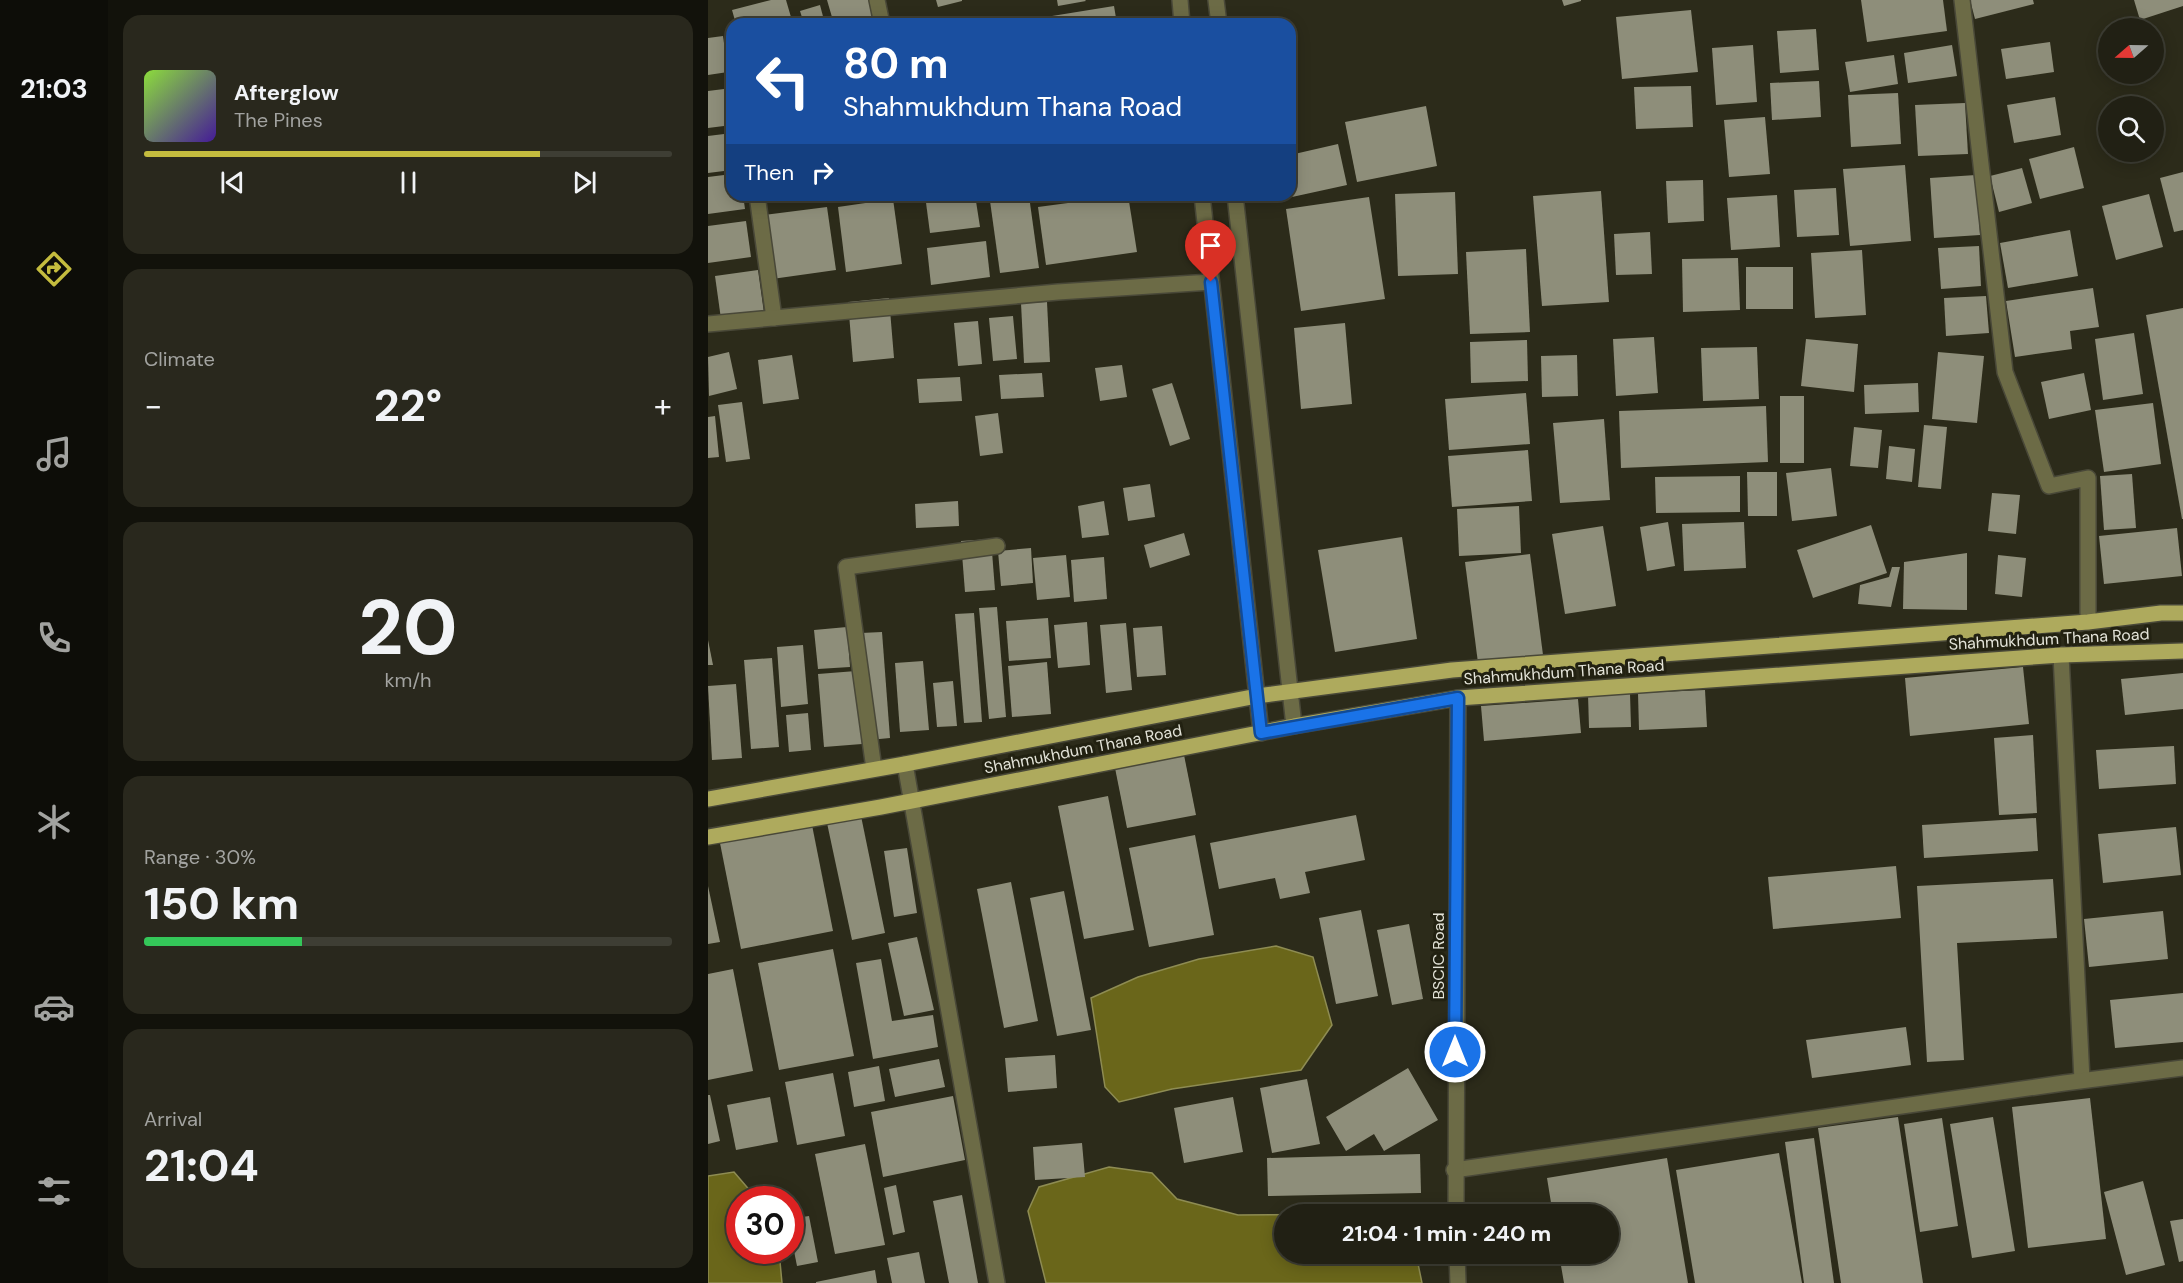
<!DOCTYPE html>
<meta charset="utf-8">
<style>
:root{--surface:#212014;--page:#29281d;--text:#f1f3f6;--muted:#a2a3a0;--line:#3e3e34;--accent:#c4bc3e}
body{margin:0;font-family:"DM Sans",sans-serif;background:var(--page);color:var(--text);height:100vh;display:flex;flex-direction:column;font-size:22px;white-space:nowrap}
*{box-sizing:border-box;margin:0}
p{font-size:20px;color:var(--muted)}
.icon{flex:none;width:33px;height:33px;fill:none;stroke:currentColor;stroke-width:2;stroke-linecap:round;stroke-linejoin:round}
.map{position:relative;flex:1;overflow:hidden}
.sheet{display:flex;flex-direction:column;gap:15px;padding:15px;background:#12120b;width:600px}
.sheet>*{flex:none}
.guide{position:absolute;left:18px;top:18px;width:570px;height:183px;border-radius:18px;box-shadow:0 3px 15px #0003,0 0 0 2px var(--line);background:#1a4fa0;color:#fff;overflow:hidden}
.needle{width:39px;rotate:250deg}
.buttons{position:absolute;left:1390px;top:18px;display:grid;gap:12px}
.buttons a{display:grid;place-items:center;width:66px;height:66px;border-radius:50%;background:var(--surface);box-shadow:0 3px 15px #0003,0 0 0 2px var(--line);font-size:30px}
.speed{position:absolute;left:18px;top:1186px;display:flex;gap:12px;font-size:30px;font-weight:700;text-align:center}
.speed>*{display:grid;place-content:center;width:78px;height:78px;border-radius:50%;background:var(--surface);box-shadow:0 3px 15px #0003,0 0 0 2px var(--line);line-height:1}
.speed .limit{border:9px solid #d22;background:#fff;color:#111}
.pin{position:absolute;display:grid;place-items:center;width:51px;height:51px;color:#fff;margin:-62px -26px;border-radius:50% 50% 50% 0;rotate:-45deg;box-shadow:0 0 6px #0007}
.pin .icon{rotate:45deg}
.me{position:absolute;width:66px;margin:-33px;rotate:0deg;stroke-linejoin:round;filter:drop-shadow(0 0 4px #0008)}
.turn{display:flex;align-items:center;gap:21px;height:126px;padding:0 18px;font-size:27px}
.turn .icon{width:78px;height:78px;stroke-width:2.5}
.turn b{display:block;font-size:42px;line-height:51px}
.then{display:flex;align-items:center;height:57px;padding:0 18px;background:#0003;gap:12px;font-size:22px}
.big{font-size:45px;font-weight:700;line-height:1.1}
.sheet .tile{flex:1;display:flex;flex-direction:column;justify-content:center;gap:9px;min-width:0;padding:0 21px;border-radius:18px;background:var(--page)}
.sheet .dial{align-items:center;gap:0}
.dial b{font-size:78px;line-height:1}
.song{display:flex;align-items:center;gap:18px}
.cover{width:72px;height:72px;border-radius:9px;background:linear-gradient(135deg,hsl(90 70% 55%),hsl(260 70% 35%))}
.played{height:6px;border-radius:3px;background:linear-gradient(90deg,var(--accent) 75%,var(--line) 75%)}
.keys{display:flex;justify-content:space-around;direction:ltr}
.heat{display:flex;justify-content:space-between;align-items:center;font-size:33px;direction:ltr}
.charge{height:9px;border-radius:4px;background:linear-gradient(90deg,#34c759 30%,var(--line) 0)}
.trip{position:absolute;left:566px;top:1204px;width:345px;height:60px;border-radius:30px;background:var(--surface);box-shadow:0 3px 15px #0003,0 0 0 2px var(--line);font-weight:700;line-height:60px;text-align:center}
main{display:flex;flex:1;min-height:0}
.tabs{display:flex;flex-direction:column;width:108px;justify-content:space-around;align-items:center;background:#0d0d08;color:var(--muted)}
.tabs .icon{width:42px;height:42px}
.tabs .on{color:var(--accent)}
.tabs b{font-size:27px;color:var(--text)}
.map>svg:first-child{display:block}
.water{fill:#6a661a;stroke:#8e8c53;stroke-width:1.5}
.building{fill:#8e8e7a}
.lines{fill:none;stroke-linecap:round;stroke-linejoin:round}
.minor-casing{stroke:#494838;stroke-width:18}
.major-casing{stroke:#494838;stroke-width:18}
.minor{stroke:#6c6b46;stroke-width:15}
.major{stroke:#aeaa5d;stroke-width:15}
.route-casing{stroke:#114b97;stroke-width:15}
.route{stroke:#1a73e8;stroke-width:10}
.labels{text-anchor:middle;dominant-baseline:central;stroke-width:6;stroke-linejoin:round;paint-order:stroke}
.street-label{font-size:16px;fill:#e3e3d8;stroke:#222111}
</style>
<main>
<nav class="tabs">
<b>21:03</b>
<svg class="icon on" aria-label="directions" viewBox="0 0 24 24"><path d="M12 3l9 9-9 9-9-9zM9 14v-3h6M13 9l2 2-2 2"/></svg>
<svg class="icon" aria-label="music" viewBox="0 0 24 24"><path d="M9 18V5l10-2v13"/><circle cx="6" cy="18" r="3"/><circle cx="16" cy="16" r="3"/></svg>
<svg class="icon" aria-label="phone" viewBox="0 0 24 24"><path d="M5 4h4l2 5-3 2q2 4 5 5l2-3 5 2v4C11 20 4 13 5 4z"/></svg>
<svg class="icon" aria-label="climate" viewBox="0 0 24 24"><path d="M12 3v18M4 7l16 10M4 17L20 7"/></svg>
<svg class="icon" aria-label="car" viewBox="0 0 24 24"><path d="M5 17H2v-5l4-1 3-4h7l3 4 3 1v5h-3M9 17h6M6 11h13"/><circle cx="7" cy="17" r="2"/><circle cx="17" cy="17" r="2"/></svg>
<svg class="icon" aria-label="filters" viewBox="0 0 24 24"><path d="M4 7h16M4 17h16"/><circle cx="9" cy="7" r="2"/><circle cx="15" cy="17" r="2"/></svg>
</nav>
<section class="sheet">
<div class="tile">
<div class="song"><i class="cover"></i><div><b>Afterglow</b><p>The Pines</p></div></div>
<div class="played"></div>
<div class="keys"><svg class="icon" aria-label="previous" viewBox="0 0 24 24"><path d="M18 5L8 12l10 7zM5 5v14"/></svg><svg class="icon" aria-label="pause" viewBox="0 0 24 24"><path d="M8 5v14M16 5v14"/></svg><svg class="icon" aria-label="next" viewBox="0 0 24 24"><path d="M6 5l10 7-10 7zM19 5v14"/></svg></div>
</div>
<div class="tile"><p>Climate</p>
<div class="heat"><a>−</a><b class="big">22°</b><a>+</a></div>
</div>
<div class="tile dial"><b>20</b><p>km/h</p></div>
<div class="tile"><p>Range · 30%</p><b class="big">150 km</b><div class="charge"></div></div>
<div class="tile"><p>Arrival</p><b class="big">21:04</b></div>
</section>
<div class="map">
<svg width="1475" height="1283" viewBox="0 0 1475 1283">
<rect width="100%" height="100%" fill="#2c2b1a"/>
<g class="water">
<polygon points="568,946 605,957 624,1025 593,1070 464,1089 411,1102 397,1087 383,998 430,977 491,959"/>
<polygon points="401,1167 444,1173 469,1199 530,1215 686,1214 687,1215 576,1215 576,1254 708,1254 714,1283 338,1283 320,1211 331,1187"/>
<polygon points="26,1172 50,1200 32,1200 32,1251 71,1251 74,1283 0,1283 0,1176"/>
</g>
<g class="building">
<polygon points="63,0 78,0 85,24 28,24 24,10"/>
<polygon points="119,0 166,0 173,24 126,24"/>
<polygon points="228,0 254,0 254,1 230,7"/>
<polygon points="349,0 377,0 378,1 350,6"/>
<polygon points="854,0 873,0 873,1 856,6"/>
<polygon points="1153,0 1235,0 1239,31 1159,42"/>
<polygon points="1262,0 1325,0 1326,4 1267,19"/>
<polygon points="1426,0 1475,0 1475,6 1432,20"/>
<polygon points="112,5 117,24 96,24 92,11"/>
<polygon points="406,6 409,24 345,24 344,16"/>
<polygon points="983,10 990,72 914,79 908,17"/>
<polygon points="1108,29 1111,70 1072,73 1069,31"/>
<polygon points="15,36 20,72 0,75 0,38"/>
<polygon points="1342,42 1346,72 1298,79 1293,49"/>
<polygon points="1045,45 1049,102 1008,105 1004,48"/>
<polygon points="1244,45 1249,76 1200,83 1196,53"/>
<polygon points="1186,55 1190,84 1142,92 1137,62"/>
<polygon points="1111,81 1113,117 1064,120 1062,83"/>
<polygon points="983,86 985,127 928,129 926,87"/>
<polygon points="24,88 24,125 0,128 0,91"/>
<polygon points="1190,93 1193,144 1143,147 1140,95"/>
<polygon points="1347,97 1353,135 1306,143 1299,105"/>
<polygon points="1257,103 1260,154 1210,156 1207,105"/>
<polygon points="718,106 729,166 649,182 637,122"/>
<polygon points="1057,117 1062,174 1021,177 1016,120"/>
<polygon points="24,133 24,170 0,173 0,136"/>
<polygon points="630,144 639,185 584,197 582,187 582,155"/>
<polygon points="1366,147 1376,188 1332,199 1321,159"/>
<polygon points="1404,152 1424,152 1405,157"/>
<polygon points="1197,165 1203,241 1142,246 1135,169"/>
<polygon points="1314,168 1324,203 1291,212 1282,176"/>
<polygon points="1475,172 1475,230 1466,232 1452,178"/>
<polygon points="24,174 24,195 35,195 37,209 0,214 0,177"/>
<polygon points="1268,175 1272,235 1226,238 1222,178"/>
<polygon points="995,180 996,221 960,223 958,181"/>
<polygon points="1128,188 1131,235 1089,237 1086,190"/>
<polygon points="893,191 901,302 834,306 825,196"/>
<polygon points="747,192 750,274 690,276 687,194"/>
<polygon points="1441,194 1455,247 1408,260 1394,206"/>
<polygon points="217,195 267,195 272,227 222,233"/>
<polygon points="420,195 429,252 338,265 330,207"/>
<polygon points="1069,195 1072,247 1023,250 1019,198"/>
<polygon points="321,196 331,268 292,273 282,201"/>
<polygon points="661,197 677,299 593,311 578,209"/>
<polygon points="185,199 194,264 138,272 130,207"/>
<polygon points="119,207 128,270 64,279 56,215"/>
<polygon points="38,221 43,257 0,263 0,226"/>
<polygon points="1362,230 1370,276 1300,288 1292,243"/>
<polygon points="942,232 944,274 908,275 906,234"/>
<polygon points="278,241 282,277 223,285 219,248"/>
<polygon points="1271,246 1273,286 1233,289 1230,248"/>
<polygon points="818,249 822,332 762,334 758,252"/>
<polygon points="1154,250 1158,315 1107,318 1103,253"/>
<polygon points="1030,258 1032,310 975,312 974,259"/>
<rect x="1038" y="267" width="47" height="42"/>
<polygon points="50,270 56,313 13,319 7,276"/>
<polygon points="1385,288 1391,327 1362,331 1364,349 1307,357 1298,301"/>
<polygon points="1278,296 1281,333 1238,336 1236,298"/>
<polygon points="181,298 186,358 145,362 140,302"/>
<polygon points="339,302 342,362 316,363 313,303"/>
<polygon points="1475,308 1475,519 1474,519 1438,315"/>
<polygon points="305,316 309,359 285,361 281,318"/>
<polygon points="270,321 274,364 250,366 246,323"/>
<polygon points="637,323 644,404 593,409 586,328"/>
<polygon points="1426,333 1435,394 1395,400 1387,339"/>
<polygon points="946,337 950,393 908,396 905,339"/>
<polygon points="1098,339 1150,344 1146,392 1093,386"/>
<polygon points="819,340 820,381 763,383 762,342"/>
<polygon points="1049,347 1051,399 995,401 993,348"/>
<polygon points="21,352 29,389 1,396 0,357"/>
<polygon points="1230,352 1276,356 1269,423 1224,419"/>
<polygon points="84,355 91,399 55,404 50,360"/>
<polygon points="869,355 870,396 834,397 833,356"/>
<polygon points="414,365 419,397 392,401 387,368"/>
<polygon points="334,373 336,397 293,399 291,375"/>
<polygon points="1376,373 1383,410 1341,419 1333,382"/>
<polygon points="252,377 254,401 211,403 209,379"/>
<polygon points="464,383 482,439 462,446 444,389"/>
<polygon points="1210,383 1211,412 1157,414 1156,385"/>
<polygon points="818,393 822,444 741,450 737,399"/>
<rect x="1072" y="396" width="24" height="67"/>
<polygon points="34,402 42,459 18,462 10,405"/>
<polygon points="1445,403 1453,464 1396,472 1387,410"/>
<polygon points="1058,406 1060,462 913,468 911,411"/>
<polygon points="290,413 295,453 272,456 267,416"/>
<polygon points="7,416 11,457 0,458 0,417"/>
<polygon points="896,419 902,500 852,503 845,423"/>
<polygon points="1216,425 1239,427 1233,489 1210,487"/>
<polygon points="1146,427 1174,430 1170,468 1142,466"/>
<polygon points="1181,446 1207,449 1204,482 1178,479"/>
<polygon points="820,450 824,501 744,507 740,456"/>
<polygon points="1123,468 1129,516 1084,521 1078,473"/>
<polygon points="1039,472 1069,472 1069,516 1040,516"/>
<polygon points="1424,474 1428,528 1396,530 1392,476"/>
<polygon points="1032,476 1032,512 948,513 947,477"/>
<polygon points="442,484 447,517 420,521 415,488"/>
<polygon points="1284,493 1312,495 1308,534 1280,531"/>
<polygon points="250,501 251,526 208,528 207,504"/>
<polygon points="396,501 401,535 374,538 370,506"/>
<polygon points="811,506 813,553 751,556 749,509"/>
<polygon points="960,522 967,566 939,571 932,527"/>
<polygon points="1036,522 1038,568 976,571 974,524"/>
<polygon points="1163,525 1179,573 1105,598 1089,550"/>
<polygon points="895,526 908,606 857,614 844,534"/>
<polygon points="1469,528 1474,576 1396,584 1391,536"/>
<polygon points="476,533 482,555 442,568 436,545"/>
<polygon points="694,537 709,639 627,652 610,550"/>
<polygon points="283,539 287,590 257,592 253,541"/>
<polygon points="323,548 325,583 293,586 290,551"/>
<polygon points="1259,553 1259,610 1195,609 1196,562"/>
<polygon points="822,554 835,655 770,663 757,562"/>
<polygon points="358,555 362,597 329,600 325,558"/>
<polygon points="1290,555 1318,558 1314,597 1287,594"/>
<polygon points="396,557 399,599 366,602 363,560"/>
<polygon points="1184,567 1192,567 1183,607 1150,604 1152,585 1181,577"/>
<polygon points="289,607 298,717 281,719 271,608"/>
<polygon points="266,613 274,722 256,723 247,614"/>
<polygon points="340,618 343,658 301,661 298,621"/>
<polygon points="379,622 382,665 350,668 346,625"/>
<polygon points="418,623 424,690 398,693 392,625"/>
<polygon points="454,626 458,675 429,677 425,628"/>
<polygon points="139,627 142,667 110,669 106,630"/>
<polygon points="174,632 182,738 161,740 153,633"/>
<polygon points="0,640 5,665 0,665"/>
<polygon points="95,645 100,704 73,707 69,647"/>
<polygon points="64,658 71,747 43,749 36,660"/>
<polygon points="215,661 221,730 192,732 187,663"/>
<polygon points="339,662 343,714 304,717 300,666"/>
<polygon points="1315,667 1321,724 1202,736 1197,678"/>
<polygon points="148,671 154,744 116,747 110,674"/>
<polygon points="1475,673 1475,709 1417,715 1413,679"/>
<polygon points="245,681 249,726 229,727 225,683"/>
<polygon points="28,684 34,758 4,760 0,686"/>
<polygon points="997,690 999,727 931,730 930,693"/>
<polygon points="922,693 923,727 881,728 880,694"/>
<polygon points="870,699 873,733 776,741 773,706"/>
<polygon points="100,713 103,750 81,752 78,715"/>
<polygon points="1325,735 1329,813 1291,815 1286,738"/>
<polygon points="1466,746 1468,784 1391,789 1388,750"/>
<polygon points="476,755 488,815 419,828 407,768"/>
<polygon points="400,796 426,930 376,939 350,806"/>
<polygon points="648,815 657,860 597,872 602,893 572,899 567,878 511,889 502,843"/>
<polygon points="153,816 177,933 144,940 119,823"/>
<polygon points="1328,818 1330,851 1216,858 1214,825"/>
<polygon points="103,820 125,931 33,949 11,838"/>
<polygon points="1468,827 1473,875 1395,883 1390,834"/>
<polygon points="487,835 506,935 441,947 421,848"/>
<polygon points="199,848 209,913 186,917 176,851"/>
<polygon points="1188,866 1193,918 1065,929 1060,877"/>
<polygon points="1345,879 1349,938 1249,943 1256,1060 1219,1062 1209,886"/>
<polygon points="303,882 330,1021 296,1028 269,889"/>
<polygon points="0,886 12,942 0,944"/>
<polygon points="356,891 383,1030 349,1036 322,898"/>
<polygon points="653,910 670,996 628,1004 611,918"/>
<polygon points="1455,911 1460,959 1381,967 1376,919"/>
<polygon points="701,924 715,999 684,1005 669,930"/>
<polygon points="209,937 226,1010 196,1016 180,943"/>
<polygon points="125,949 146,1056 71,1070 50,963"/>
<polygon points="173,959 184,1021 225,1015 230,1047 165,1059 148,963"/>
<polygon points="25,969 45,1071 0,1080 0,974"/>
<polygon points="1475,993 1475,1042 1407,1048 1402,1000"/>
<polygon points="1198,1027 1203,1065 1104,1078 1098,1040"/>
<polygon points="347,1055 349,1088 300,1092 297,1058"/>
<polygon points="231,1059 237,1087 187,1097 181,1069"/>
<polygon points="171,1066 177,1101 146,1107 140,1072"/>
<polygon points="700,1068 730,1120 676,1151 666,1134 638,1151 618,1117"/>
<polygon points="125,1073 137,1136 89,1145 77,1082"/>
<polygon points="599,1079 612,1144 564,1153 552,1088"/>
<polygon points="0,1095 2,1095 12,1141 0,1144"/>
<polygon points="245,1096 257,1160 175,1177 163,1112"/>
<polygon points="62,1097 70,1142 28,1150 19,1105"/>
<polygon points="525,1097 535,1152 476,1163 466,1108"/>
<polygon points="1382,1098 1398,1239 1320,1248 1304,1107"/>
<polygon points="1190,1117 1215,1283 1133,1283 1110,1128"/>
<polygon points="1285,1117 1307,1251 1264,1258 1242,1124"/>
<polygon points="1234,1118 1250,1226 1212,1232 1196,1124"/>
<polygon points="1106,1138 1126,1283 1096,1283 1077,1142"/>
<polygon points="374,1143 377,1177 327,1180 325,1147"/>
<polygon points="157,1144 177,1245 127,1254 107,1154"/>
<polygon points="1071,1153 1094,1283 987,1283 968,1170"/>
<polygon points="712,1154 713,1193 560,1196 559,1158"/>
<polygon points="959,1158 980,1283 856,1283 851,1254 900,1254 900,1215 845,1215 839,1178"/>
<polygon points="1435,1181 1457,1265 1418,1275 1396,1192"/>
<polygon points="188,1185 197,1232 185,1235 176,1188"/>
<polygon points="254,1195 270,1283 241,1283 225,1201"/>
<polygon points="101,1216 110,1262 89,1266 82,1231 82,1219"/>
<polygon points="1475,1219 1475,1261 1471,1262 1462,1221"/>
<polygon points="211,1252 217,1283 184,1283 179,1258"/>
<polygon points="167,1270 169,1283 108,1283 108,1282"/>
</g>
<g class="lines">
<g class="minor-casing">
<g id="minor">
<polyline points="169,0 174,24"/>
<polyline points="472,0 474,24"/>
<polyline points="508,0 511,24"/>
<polyline points="1254,0 1297,372 1341,486 1380,478 1380,622"/>
<polyline points="49,195 66,318"/>
<polyline points="494,195 553,733"/>
<polyline points="527,195 586,726"/>
<polyline points="0,324 350,292 503,282"/>
<polyline points="1353,655 1374,1080"/>
<polyline points="197,764 289,1283"/>
<polyline points="166,769 138,567 289,546"/>
<polyline points="746,1170 1356,1083 1475,1068"/>
<polyline points="748,1215 750,698"/>
<polyline points="749,1254 750,1283"/>
</g>
</g>
<g class="major-casing">
<g id="major">
<polyline points="0,799 197,764 549,696 744,670 1380,622 1453,613 1475,613"/>
<polyline points="0,837 173,807 586,726 750,698 1353,655 1475,651"/>
</g>
</g>
<use href="#minor" class="minor"/>
<use href="#major" class="major"/>
</g>
<g class="lines">
<g class="route-casing">
<polyline id="route" points="503,282 553,733 750,698 747,1052"/>
</g>
<use href="#route" class="route"/>
</g>
<g class="labels">
<g class="street-label">
<text transform="translate(1341 639) rotate(-3)">Shahmukhdum Thana Road</text>
<text transform="translate(856 672) rotate(-4)">Shahmukhdum Thana Road</text>
<text transform="translate(375 749) rotate(-11)">Shahmukhdum Thana Road</text>
<text transform="translate(730 956) rotate(-90)">BSCIC Road</text>
</g>
</g>
</svg>
<div class="buttons">
<a><svg class="needle" viewBox="-14 -14 28 28"><path d="M0-13l5 13h-10z" fill="#e53935"/><path d="M0 13l5-13h-10z" fill="#a2a3a0"/></svg></a>
<a><svg class="icon" aria-label="search" viewBox="0 0 24 24"><circle cx="10" cy="10" r="6"/><path d="M15 15l6 6"/></svg></a>
</div>
<div class="speed"><div class="limit">30</div></div>
<div class="pin" style="left:503px;top:282px;background:#d93025"><svg class="icon" aria-label="arrive" viewBox="0 0 24 24"><path d="M6 21V4h12l-3 4 3 4H6"/></svg></div>
<svg class="me" style="left:747px;top:1052px" viewBox="-20 -20 40 40"><circle r="17" fill="#1a73e8" stroke="#fff" stroke-width="3"/><path d="M0-11L8 9 0 5-8 9z" fill="#fff"/></svg>
<div class="trip">21:04 · 1 min · 240 m</div>
<div class="guide">
<div class="turn"><svg class="icon" aria-label="left" viewBox="0 0 24 24"><path d="M17 20v-9H6M10 6l-5 5 5 5"/></svg><div><b>80 m</b>Shahmukhdum Thana Road</div></div>
<div class="then">Then<svg class="icon" aria-label="right" viewBox="0 0 24 24"><path d="M7 20v-9h11M14 6l5 5-5 5"/></svg></div>
</div>
</div>
</main>
